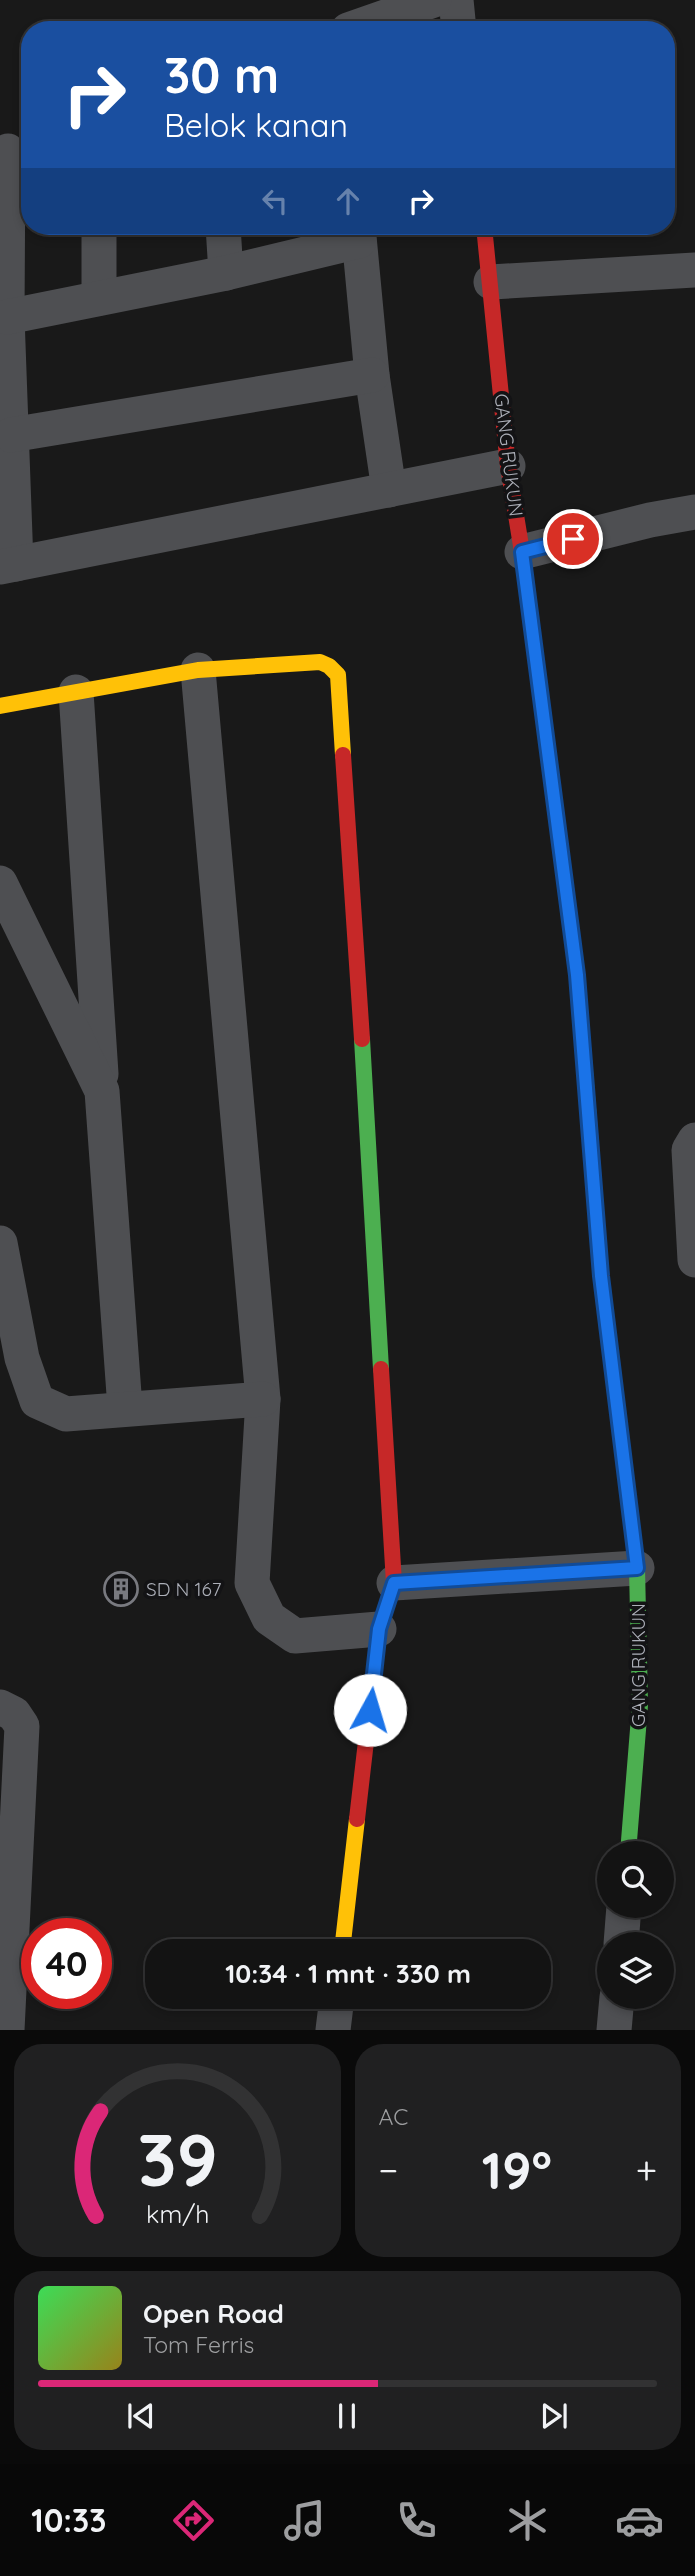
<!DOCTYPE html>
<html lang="id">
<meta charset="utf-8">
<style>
:root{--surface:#131313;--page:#202021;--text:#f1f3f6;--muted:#9d9ea0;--line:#323233;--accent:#db2777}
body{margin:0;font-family:Quicksand,sans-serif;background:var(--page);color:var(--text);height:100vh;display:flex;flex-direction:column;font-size:26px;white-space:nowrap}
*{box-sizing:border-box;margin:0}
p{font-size:23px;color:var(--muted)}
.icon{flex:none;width:38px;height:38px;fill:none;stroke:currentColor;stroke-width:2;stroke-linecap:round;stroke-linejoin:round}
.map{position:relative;height:2030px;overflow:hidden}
.sheet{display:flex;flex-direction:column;gap:14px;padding:14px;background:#0a0a0a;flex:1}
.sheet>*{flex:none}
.banner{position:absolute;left:21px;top:21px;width:654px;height:214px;border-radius:28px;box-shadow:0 4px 10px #0003,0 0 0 2px var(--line);background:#1a4fa0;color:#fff;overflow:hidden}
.tools{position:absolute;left:597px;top:1841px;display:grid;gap:14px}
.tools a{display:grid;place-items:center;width:77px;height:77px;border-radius:50%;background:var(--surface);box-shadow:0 4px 10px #0003,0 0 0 2px var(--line);font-size:35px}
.speed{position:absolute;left:21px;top:1918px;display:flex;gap:14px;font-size:35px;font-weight:700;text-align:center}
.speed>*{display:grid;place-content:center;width:91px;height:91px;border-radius:50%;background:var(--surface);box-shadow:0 4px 10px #0003,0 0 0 2px var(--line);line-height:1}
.speed .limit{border:10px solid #d22;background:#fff;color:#111}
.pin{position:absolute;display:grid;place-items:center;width:60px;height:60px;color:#fff;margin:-30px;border:4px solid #fff;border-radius:50%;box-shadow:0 2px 7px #0007}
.me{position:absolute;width:77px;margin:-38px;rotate:6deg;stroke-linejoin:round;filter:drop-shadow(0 0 5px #0008)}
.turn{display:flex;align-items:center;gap:24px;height:147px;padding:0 28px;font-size:32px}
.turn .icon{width:91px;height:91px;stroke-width:2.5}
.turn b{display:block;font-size:49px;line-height:60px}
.lanes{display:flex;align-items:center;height:66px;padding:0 28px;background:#0003;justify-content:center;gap:35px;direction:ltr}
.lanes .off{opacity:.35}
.big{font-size:52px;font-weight:800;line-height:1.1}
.sheet .card{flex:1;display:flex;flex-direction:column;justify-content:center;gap:10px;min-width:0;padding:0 24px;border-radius:28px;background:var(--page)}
.sheet .dial{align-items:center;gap:0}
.dial svg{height:182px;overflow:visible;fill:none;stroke:var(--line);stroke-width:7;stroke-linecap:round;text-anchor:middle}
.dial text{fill:var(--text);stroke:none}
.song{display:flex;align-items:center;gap:21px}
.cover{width:84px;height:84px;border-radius:10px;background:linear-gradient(135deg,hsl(130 70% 55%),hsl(50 70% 35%))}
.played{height:7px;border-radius:4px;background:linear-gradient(90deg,var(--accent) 55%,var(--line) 55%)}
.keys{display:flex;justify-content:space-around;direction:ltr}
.heat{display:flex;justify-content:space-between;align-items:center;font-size:38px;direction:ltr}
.sheet .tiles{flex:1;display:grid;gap:14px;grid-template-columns:1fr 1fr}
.card:last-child{grid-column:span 2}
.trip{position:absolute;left:145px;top:1939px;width:406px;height:70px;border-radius:28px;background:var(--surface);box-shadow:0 4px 10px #0003,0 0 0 2px var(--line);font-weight:800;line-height:70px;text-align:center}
.tab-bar{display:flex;height:112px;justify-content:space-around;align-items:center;background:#080808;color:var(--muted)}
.tab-bar .icon{width:49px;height:49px}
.tab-bar .selected{color:var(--accent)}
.tab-bar b{font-size:32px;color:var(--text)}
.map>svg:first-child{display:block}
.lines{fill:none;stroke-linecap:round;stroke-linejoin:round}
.street{stroke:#4e4f52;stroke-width:35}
.fast{stroke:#4caf50;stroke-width:16}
.slow{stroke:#ffc107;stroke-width:16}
.jam{stroke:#c62828;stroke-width:16}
.route-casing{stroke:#114b97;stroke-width:18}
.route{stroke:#1a73e8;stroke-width:12}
.labels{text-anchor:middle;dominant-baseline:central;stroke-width:7;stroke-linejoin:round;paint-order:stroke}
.street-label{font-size:19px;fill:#acafb8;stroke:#131315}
.poi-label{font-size:19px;fill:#acafb8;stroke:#131315;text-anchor:start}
</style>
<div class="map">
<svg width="695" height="2030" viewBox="0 0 695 2030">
<rect width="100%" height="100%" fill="#191919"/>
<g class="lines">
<g class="street">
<polyline points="456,0 459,30"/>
<polyline points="348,30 434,0"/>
<polyline points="8,151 7,317 16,564"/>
<polyline points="99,226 99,298"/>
<polyline points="223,226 226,273"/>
<polyline points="358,226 372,375 389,490"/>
<polyline points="491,282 695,270"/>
<polyline points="7,317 226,273 359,241"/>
<polyline points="11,435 372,375"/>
<polyline points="522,552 650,520 695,512"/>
<polyline points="0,567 508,466"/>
<polyline points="198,670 263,1399 252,1583 269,1618 295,1636 379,1629"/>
<polyline points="76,692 101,1074"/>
<polyline points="0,883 102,1091 125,1408"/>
<polyline points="695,1140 689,1150 695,1260"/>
<polyline points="0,1243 22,1358 37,1401 66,1414 263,1399"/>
<polyline points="394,1583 637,1568"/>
<polyline points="0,1707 14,1714 22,1726 7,2030"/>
<polyline points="621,1944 624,1906"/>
<polyline points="333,2030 337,1997"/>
<polyline points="614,2030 617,1997"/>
</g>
<g class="fast">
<polyline points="547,744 577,975 589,1120"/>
<polyline points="362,1039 381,1369"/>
<polyline points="624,1463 637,1568 640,1705 628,1853"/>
</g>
<g class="slow">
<polyline points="0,706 198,670 320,662 329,666 338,675 343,755"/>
<polyline points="342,1951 357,1819"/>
</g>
<g class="jam">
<polyline points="484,226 508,466 522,552 547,744"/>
<polyline points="343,755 362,1039"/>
<polyline points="589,1120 601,1276 624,1463"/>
<polyline points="357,1819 379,1629 394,1583 381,1369"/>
</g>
</g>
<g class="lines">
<g class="route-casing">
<polyline id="route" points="370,1710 379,1629 394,1583 637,1568 601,1276 577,975 522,552 573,539"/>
</g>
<use href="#route" class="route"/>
</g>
<defs>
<g id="building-ring" transform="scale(1.75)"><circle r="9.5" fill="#131315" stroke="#797a80" stroke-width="1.5"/><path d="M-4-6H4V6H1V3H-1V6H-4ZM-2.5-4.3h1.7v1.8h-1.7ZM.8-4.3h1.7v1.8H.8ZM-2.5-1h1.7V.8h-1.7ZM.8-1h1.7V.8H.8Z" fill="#797a80"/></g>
</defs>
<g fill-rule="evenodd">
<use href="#building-ring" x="121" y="1589"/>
</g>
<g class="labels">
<g class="street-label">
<text transform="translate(509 455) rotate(83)">GANG RUKUN</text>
<text transform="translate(638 1665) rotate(-90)">GANG RUKUN</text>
</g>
<g class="poi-label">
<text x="146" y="1589">SD N 167</text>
</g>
</g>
</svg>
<div class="tools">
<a><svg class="icon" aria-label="search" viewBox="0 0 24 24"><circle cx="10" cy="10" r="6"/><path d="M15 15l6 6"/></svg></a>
<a><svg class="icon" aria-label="layers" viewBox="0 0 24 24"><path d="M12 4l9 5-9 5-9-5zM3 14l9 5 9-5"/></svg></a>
</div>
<div class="speed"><div class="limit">40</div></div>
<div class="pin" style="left:573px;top:539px;background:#d93025"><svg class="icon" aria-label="arrive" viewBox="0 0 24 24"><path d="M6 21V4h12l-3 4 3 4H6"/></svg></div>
<svg class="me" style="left:370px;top:1710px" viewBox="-20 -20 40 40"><circle r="19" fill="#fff"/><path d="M0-13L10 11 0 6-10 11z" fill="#1a73e8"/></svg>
<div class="trip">10:34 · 1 mnt · 330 m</div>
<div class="banner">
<div class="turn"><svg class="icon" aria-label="right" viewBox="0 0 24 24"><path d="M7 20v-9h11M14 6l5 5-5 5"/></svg><div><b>30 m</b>Belok kanan</div></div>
<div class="lanes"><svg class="icon off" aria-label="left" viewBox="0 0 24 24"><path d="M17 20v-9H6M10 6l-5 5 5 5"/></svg><svg class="icon off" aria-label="ahead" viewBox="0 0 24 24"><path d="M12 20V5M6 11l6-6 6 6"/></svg><svg class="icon" aria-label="right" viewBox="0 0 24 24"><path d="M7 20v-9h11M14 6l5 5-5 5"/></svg></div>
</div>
</div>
<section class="sheet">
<div class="tiles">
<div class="card dial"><svg viewBox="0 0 100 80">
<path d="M14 69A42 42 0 1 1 86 69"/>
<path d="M14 69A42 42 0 0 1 16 23" stroke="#db2777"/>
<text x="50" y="56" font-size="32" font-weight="700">39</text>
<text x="50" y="72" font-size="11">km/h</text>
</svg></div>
<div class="card"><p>AC</p>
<div class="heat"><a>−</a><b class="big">19°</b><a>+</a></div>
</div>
<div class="card">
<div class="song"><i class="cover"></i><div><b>Open Road</b><p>Tom Ferris</p></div></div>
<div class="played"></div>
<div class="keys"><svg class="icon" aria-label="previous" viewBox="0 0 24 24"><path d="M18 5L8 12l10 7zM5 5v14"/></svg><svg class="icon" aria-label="pause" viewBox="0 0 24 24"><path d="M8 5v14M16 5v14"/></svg><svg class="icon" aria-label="next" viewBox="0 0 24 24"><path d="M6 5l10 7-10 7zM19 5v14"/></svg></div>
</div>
</div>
</section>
<nav class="tab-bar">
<b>10:33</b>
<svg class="icon selected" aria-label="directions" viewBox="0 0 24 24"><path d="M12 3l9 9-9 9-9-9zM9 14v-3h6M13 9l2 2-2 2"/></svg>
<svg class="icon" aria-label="music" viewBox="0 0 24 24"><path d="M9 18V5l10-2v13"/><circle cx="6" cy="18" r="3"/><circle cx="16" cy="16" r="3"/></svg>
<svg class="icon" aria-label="phone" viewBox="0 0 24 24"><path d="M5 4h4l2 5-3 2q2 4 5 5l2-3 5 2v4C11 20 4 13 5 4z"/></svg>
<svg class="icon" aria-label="climate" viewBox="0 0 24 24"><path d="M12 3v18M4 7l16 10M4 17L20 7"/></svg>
<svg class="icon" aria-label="car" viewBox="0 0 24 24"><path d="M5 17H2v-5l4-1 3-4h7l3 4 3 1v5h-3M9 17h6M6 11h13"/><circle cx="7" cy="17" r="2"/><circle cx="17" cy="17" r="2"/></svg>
</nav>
